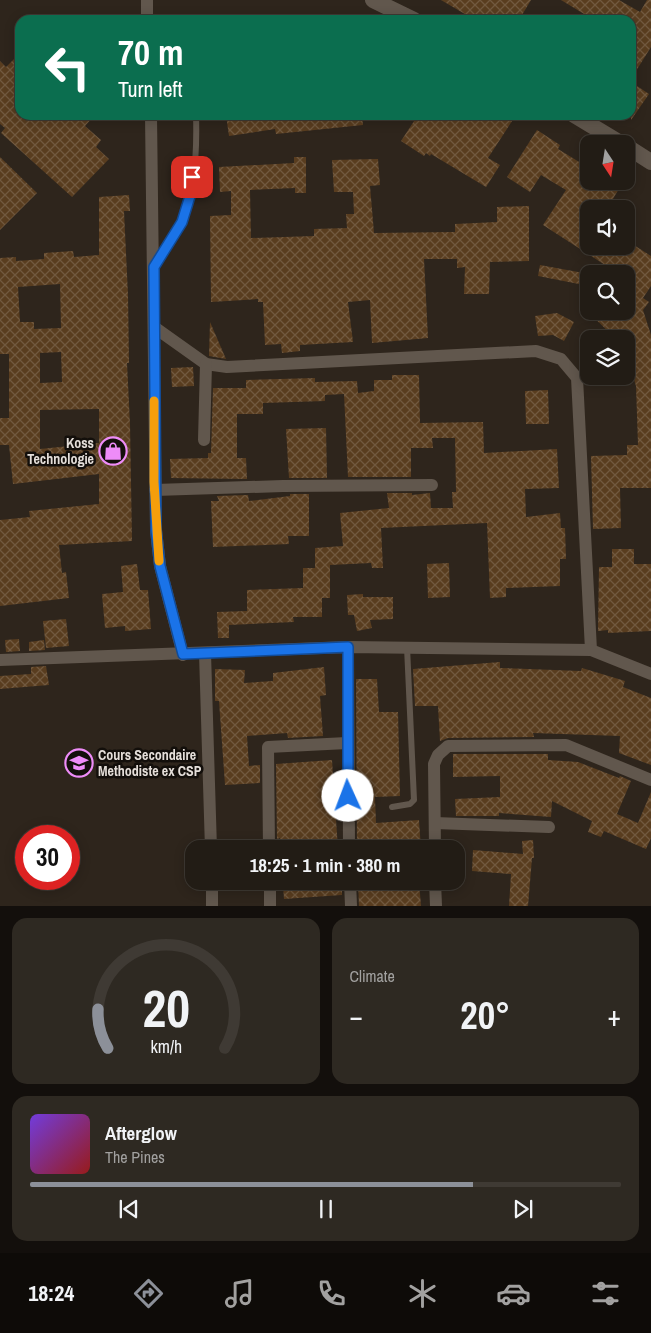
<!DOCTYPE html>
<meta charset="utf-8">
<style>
:root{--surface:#221c15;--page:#2e2922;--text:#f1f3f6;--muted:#a2a1a0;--line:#3f3a34;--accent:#8c9099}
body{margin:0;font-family:"Archivo Narrow",sans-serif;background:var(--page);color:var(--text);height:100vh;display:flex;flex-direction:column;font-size:19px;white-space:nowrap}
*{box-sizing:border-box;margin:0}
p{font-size:16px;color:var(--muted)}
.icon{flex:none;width:28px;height:28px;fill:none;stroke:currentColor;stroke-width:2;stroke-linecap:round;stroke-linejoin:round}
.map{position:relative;height:906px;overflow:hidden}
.side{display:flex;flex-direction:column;gap:12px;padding:12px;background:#130f0c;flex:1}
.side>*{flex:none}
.guide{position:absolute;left:15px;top:15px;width:621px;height:105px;border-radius:15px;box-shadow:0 2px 12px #0003,0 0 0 1px var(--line);background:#0b6e4f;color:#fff;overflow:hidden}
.needle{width:32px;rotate:168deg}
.buttons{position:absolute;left:580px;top:135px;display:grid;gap:10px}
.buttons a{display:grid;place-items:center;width:55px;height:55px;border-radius:10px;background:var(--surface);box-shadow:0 2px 12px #0003,0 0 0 1px var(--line);font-size:25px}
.speed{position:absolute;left:15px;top:825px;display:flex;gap:10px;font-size:25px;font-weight:700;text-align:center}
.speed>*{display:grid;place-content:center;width:65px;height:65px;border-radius:50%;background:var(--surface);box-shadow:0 2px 12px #0003,0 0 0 1px var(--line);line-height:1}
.speed .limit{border:8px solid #d22;background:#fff;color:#111}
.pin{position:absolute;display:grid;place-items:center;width:42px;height:42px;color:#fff;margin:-21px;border-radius:10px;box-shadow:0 2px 8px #0006}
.me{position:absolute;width:55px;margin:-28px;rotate:358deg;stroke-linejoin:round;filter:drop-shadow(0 0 4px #0008)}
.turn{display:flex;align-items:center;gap:18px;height:105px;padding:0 20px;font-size:22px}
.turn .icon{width:65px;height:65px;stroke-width:2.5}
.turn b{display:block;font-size:35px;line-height:42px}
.big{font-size:38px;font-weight:700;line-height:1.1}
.side .widget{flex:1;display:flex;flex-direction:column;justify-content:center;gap:8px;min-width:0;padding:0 18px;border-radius:15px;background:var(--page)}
.side .dial{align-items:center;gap:0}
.dial svg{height:130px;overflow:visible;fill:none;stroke:var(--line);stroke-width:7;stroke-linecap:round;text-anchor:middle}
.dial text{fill:var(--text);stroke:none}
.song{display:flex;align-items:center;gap:15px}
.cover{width:60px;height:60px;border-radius:8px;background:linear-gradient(135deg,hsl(260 70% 55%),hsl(0 70% 35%))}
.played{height:5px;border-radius:2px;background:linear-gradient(90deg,var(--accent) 75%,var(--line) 75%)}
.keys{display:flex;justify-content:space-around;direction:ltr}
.heat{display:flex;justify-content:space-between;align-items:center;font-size:28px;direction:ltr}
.side .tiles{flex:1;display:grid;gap:12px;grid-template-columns:1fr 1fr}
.widget:last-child{grid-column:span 2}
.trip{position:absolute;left:185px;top:840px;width:280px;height:50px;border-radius:15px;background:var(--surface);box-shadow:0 2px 12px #0003,0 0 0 1px var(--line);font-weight:700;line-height:50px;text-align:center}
.tab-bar{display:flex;height:80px;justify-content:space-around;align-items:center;background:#0e0b08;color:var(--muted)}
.tab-bar .icon{width:35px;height:35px}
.tab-bar .active{color:var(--accent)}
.tab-bar b{font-size:22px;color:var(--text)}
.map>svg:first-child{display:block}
.building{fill:url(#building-cross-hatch);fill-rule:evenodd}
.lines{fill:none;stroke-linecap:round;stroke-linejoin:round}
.service{stroke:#61574d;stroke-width:6}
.minor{stroke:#61574d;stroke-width:12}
.tertiary{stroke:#61574d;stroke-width:16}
.route-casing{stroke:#114b97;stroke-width:12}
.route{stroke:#1a73e8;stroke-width:9}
.slow{stroke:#f59e0b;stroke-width:9}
.labels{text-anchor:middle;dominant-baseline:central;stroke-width:5;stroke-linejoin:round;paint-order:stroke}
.poi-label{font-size:14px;font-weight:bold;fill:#e5dfda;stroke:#130f0b;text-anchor:end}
</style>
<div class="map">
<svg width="651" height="906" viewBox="0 0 651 906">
<defs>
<pattern id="building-cross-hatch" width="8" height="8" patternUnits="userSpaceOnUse" patternTransform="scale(1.25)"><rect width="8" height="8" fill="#593d1f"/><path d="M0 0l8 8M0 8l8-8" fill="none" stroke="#71593f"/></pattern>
</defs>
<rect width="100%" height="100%" fill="#2e251c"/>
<g class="building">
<polygon points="441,0 531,0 519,20 475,20"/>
<polygon points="561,0 619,0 640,12 647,0 651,0 651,47 631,79 631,20 594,20"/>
<polygon points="20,53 20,115 95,115 85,126 101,140 96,147 109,159 72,197 1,133 5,128 0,124 0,61 6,67"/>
<polygon points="631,82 649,94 631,120"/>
<polygon points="226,115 362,115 363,125 276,134 275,129 229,136"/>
<polygon points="418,115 516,115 488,158 500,165 486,187 431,154 430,156 426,153 424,156 401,141"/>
<polygon points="537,130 560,145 558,149 589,168 589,181 611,181 620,187 607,209 589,209 589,246 626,246 626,240 651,256 651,286 643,298 649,302 643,310 651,335 651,488 620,488 621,528 593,529 591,456 627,455 627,445 638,445 636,386 630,367 626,368 626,339 616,339 587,311 626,311 626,281 632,282 626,279 626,274 619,274 543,225 566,190 541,175 530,192 507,177"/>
<polygon points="0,157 37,193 0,230"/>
<polygon points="294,157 306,157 306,193 295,193 295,188 250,190 251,238 314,236 314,229 347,228 346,214 354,214 353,192 334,192 332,160 378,159 380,185 370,186 374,233 455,232 455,224 497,222 497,207 529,206 529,261 490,262 489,294 464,294 465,267 457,268 457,259 424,259 428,338 372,343 370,300 348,302 353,342 300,345 300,351 282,353 281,344 265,345 263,302 258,302 258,299 211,302 210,216 231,215 231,191 220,192 219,167 294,163"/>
<path d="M129,195L130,211H124L128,295L129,363H127L130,424L132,541L59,545L62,573L66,572L69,598L0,606V520L30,517L29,511L99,504V474L13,484L9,445H0V418H9V354H0V258L16,257V261L44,259V253L73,251L74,257L99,255V197ZM60,284L61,328L34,329V322H20L18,287ZM61,352L62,382L40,383V353ZM99,409V443L40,449V410Z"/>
<polygon points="540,265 589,274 589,286 538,276"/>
<polygon points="557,313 574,322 564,341 553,335 538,336 535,316"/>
<polygon points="210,322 226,359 209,356"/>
<polygon points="193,367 194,386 172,387 171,368"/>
<polygon points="392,375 419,375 420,423 483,422 484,453 557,449 559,488 525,489 526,517 560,513 561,528 565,528 566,559 560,559 560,586 506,588 506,597 490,598 487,523 381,528 383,568 372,568 371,563 330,565 330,598 322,598 322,617 293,617 294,622 229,625 229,638 218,638 217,612 247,611 247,590 303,588 303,568 315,568 315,548 343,546 340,513 389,508 387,493 412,493 412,495 430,493 431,508 453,508 452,492 456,492 455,438 432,438 433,448 411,448 411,477 348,477 344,394 325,395 325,401 263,403 263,414 237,414 237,458 246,458 247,479 171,478 170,459 208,458 208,453 211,453 213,388 246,388 246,380 315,378 315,382 357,381 358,393 374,391 374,380 392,380"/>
<polygon points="548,390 549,424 526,424 525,391"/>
<polygon points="326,428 327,478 289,478 286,429"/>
<polygon points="290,494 309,494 309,536 288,536 289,544 213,547 211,501 219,501 217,496 248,495 249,501 290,496"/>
<polygon points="612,549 634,549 634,564 651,564 651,631 608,633 608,630 598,631 599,567 612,567"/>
<polygon points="449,563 450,597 428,598 427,564"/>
<polygon points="137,564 140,590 148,590 151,629 125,631 125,626 105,628 102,594 123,592 121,566"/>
<polygon points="363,594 363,597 393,597 393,619 370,620 372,628 357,631 354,615 348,615 347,595"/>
<polygon points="66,619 69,646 46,648 43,621"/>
<polygon points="19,639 20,651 6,652 5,640"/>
<polygon points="44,640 45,650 29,651 29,642"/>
<polygon points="500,662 500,668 581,671 582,668 625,681 623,687 651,698 651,765 619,753 620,736 533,733 534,737 448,738 440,741 438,706 415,706 413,669"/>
<polygon points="46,666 49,685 0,689 0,676 31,674 31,667"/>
<polygon points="324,667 326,695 320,696 323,736 288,738 287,733 247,736 249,766 260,765 260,783 225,785 219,701 215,701 215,669 245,670 244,683 273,681 273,673"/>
<polygon points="356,679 377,679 379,712 398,712 400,796 375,797 376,823 419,820 421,849 357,849"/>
<polygon points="453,754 548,754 548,760 578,762 619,778 620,776 631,781 617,814 638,823 651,792 651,838 646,849 604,831 601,837 588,832 592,821 552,801 551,817 499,813 499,816 456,816 455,799 500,797 500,776 453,777"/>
<polygon points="332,760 338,849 281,849 280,838 277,839 276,764"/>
<polygon points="533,840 534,858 532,858 528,906 509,906 511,874 472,871 473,850 523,854 522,841"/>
<polygon points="358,881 419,881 421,906 359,906"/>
<polygon points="342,883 342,895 284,899 283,885 298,884 298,887"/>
</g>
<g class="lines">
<g class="service">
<path d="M155,266C164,252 174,238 181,223C195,193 197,147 196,115"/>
<polyline points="392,807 410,804 414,800 407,647"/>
</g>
<g class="minor">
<polyline points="147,0 147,20"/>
<polyline points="151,115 156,530 160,566 183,655"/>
<polyline points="154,327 206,364 227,367 536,351 561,359 577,378 591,650"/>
<polyline points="204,440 206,364"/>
<polyline points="155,490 283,486 432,485"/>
<polyline points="348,647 349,849"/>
<polyline points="205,653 211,849"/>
<polyline points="0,660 348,647 591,650 651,674"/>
<polyline points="435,823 549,827"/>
<polyline points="269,849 268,747 347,743"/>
<polyline points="435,849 434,764 438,755 448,746 566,745 651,780"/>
<polyline points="212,881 212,906"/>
<polyline points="270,881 270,906"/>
<polyline points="350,881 351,906"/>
<polyline points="435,881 436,906"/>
</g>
<g class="tertiary">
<polyline points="373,0 414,20"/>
<polyline points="574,115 622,144"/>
<polyline points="626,146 651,162"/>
</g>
</g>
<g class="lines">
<g class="route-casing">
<polyline id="route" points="192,177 190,196 182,222 154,267 156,530 160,566 183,654 348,647 348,796"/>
</g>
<use href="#route" class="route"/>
<polyline class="slow" points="154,401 154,482 159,561"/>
</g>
<defs>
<g id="shop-ring" transform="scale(1.4375)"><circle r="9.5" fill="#130f0b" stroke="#ee8cf8" stroke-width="1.5"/><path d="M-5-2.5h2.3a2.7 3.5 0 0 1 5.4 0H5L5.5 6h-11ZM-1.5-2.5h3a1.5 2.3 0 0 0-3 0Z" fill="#ee8cf8"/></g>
<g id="university-ring" transform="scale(1.4375)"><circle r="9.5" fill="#130f0b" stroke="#ee8cf8" stroke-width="1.5"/><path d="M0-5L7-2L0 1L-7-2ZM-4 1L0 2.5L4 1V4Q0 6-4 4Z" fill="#ee8cf8"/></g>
</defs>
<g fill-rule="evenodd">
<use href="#shop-ring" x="113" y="451"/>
<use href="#university-ring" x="79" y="763"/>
</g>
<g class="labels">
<g class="poi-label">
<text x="94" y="443">Koss<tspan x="94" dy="16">Technologie</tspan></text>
<text x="98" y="755" text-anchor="start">Cours Secondaire<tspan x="98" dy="16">Methodiste ex CSP</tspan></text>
</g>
</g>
</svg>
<div class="buttons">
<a><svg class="needle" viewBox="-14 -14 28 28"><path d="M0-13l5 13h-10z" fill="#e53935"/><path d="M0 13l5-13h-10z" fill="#a2a1a0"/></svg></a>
<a><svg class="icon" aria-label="sound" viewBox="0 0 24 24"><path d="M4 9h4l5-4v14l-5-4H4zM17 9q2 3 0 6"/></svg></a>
<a><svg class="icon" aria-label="search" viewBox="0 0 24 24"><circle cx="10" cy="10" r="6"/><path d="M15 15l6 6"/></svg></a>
<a><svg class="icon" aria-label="layers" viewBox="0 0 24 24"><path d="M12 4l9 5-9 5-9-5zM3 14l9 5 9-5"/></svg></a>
</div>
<div class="speed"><div class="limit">30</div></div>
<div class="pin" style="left:192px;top:177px;background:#d93025"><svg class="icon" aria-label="arrive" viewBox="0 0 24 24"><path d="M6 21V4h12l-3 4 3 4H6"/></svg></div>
<svg class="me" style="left:348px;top:796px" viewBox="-20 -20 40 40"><circle r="19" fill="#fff"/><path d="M0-13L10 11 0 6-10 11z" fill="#1a73e8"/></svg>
<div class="trip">18:25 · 1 min · 380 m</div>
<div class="guide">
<div class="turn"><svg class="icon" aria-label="left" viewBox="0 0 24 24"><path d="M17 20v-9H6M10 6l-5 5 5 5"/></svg><div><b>70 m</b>Turn left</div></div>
</div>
</div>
<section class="side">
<div class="tiles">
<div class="widget dial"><svg viewBox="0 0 100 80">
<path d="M14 69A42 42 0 1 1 86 69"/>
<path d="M14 69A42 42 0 0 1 8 45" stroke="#8c9099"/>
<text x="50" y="56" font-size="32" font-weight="700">20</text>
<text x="50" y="72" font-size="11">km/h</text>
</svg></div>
<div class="widget"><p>Climate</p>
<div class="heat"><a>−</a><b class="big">20°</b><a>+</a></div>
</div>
<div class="widget">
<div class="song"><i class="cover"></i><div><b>Afterglow</b><p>The Pines</p></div></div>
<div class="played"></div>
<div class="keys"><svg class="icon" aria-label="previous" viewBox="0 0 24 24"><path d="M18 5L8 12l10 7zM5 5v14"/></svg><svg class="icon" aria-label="pause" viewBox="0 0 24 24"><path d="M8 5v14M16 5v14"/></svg><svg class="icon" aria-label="next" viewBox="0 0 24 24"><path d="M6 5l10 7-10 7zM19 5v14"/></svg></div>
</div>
</div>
</section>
<nav class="tab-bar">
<b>18:24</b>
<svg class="icon active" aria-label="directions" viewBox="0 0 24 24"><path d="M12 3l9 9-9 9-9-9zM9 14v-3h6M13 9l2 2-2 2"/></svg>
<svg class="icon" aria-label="music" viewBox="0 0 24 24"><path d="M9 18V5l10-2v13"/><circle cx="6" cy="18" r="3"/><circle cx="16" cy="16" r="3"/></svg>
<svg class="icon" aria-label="phone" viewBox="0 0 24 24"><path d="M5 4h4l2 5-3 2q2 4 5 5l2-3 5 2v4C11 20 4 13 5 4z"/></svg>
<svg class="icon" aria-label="climate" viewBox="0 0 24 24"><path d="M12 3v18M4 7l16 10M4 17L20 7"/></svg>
<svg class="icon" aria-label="car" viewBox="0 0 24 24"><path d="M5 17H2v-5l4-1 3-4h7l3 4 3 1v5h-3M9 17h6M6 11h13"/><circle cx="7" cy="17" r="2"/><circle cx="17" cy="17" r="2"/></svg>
<svg class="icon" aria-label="filters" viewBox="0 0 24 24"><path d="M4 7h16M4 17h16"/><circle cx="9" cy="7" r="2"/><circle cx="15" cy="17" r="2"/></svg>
</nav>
